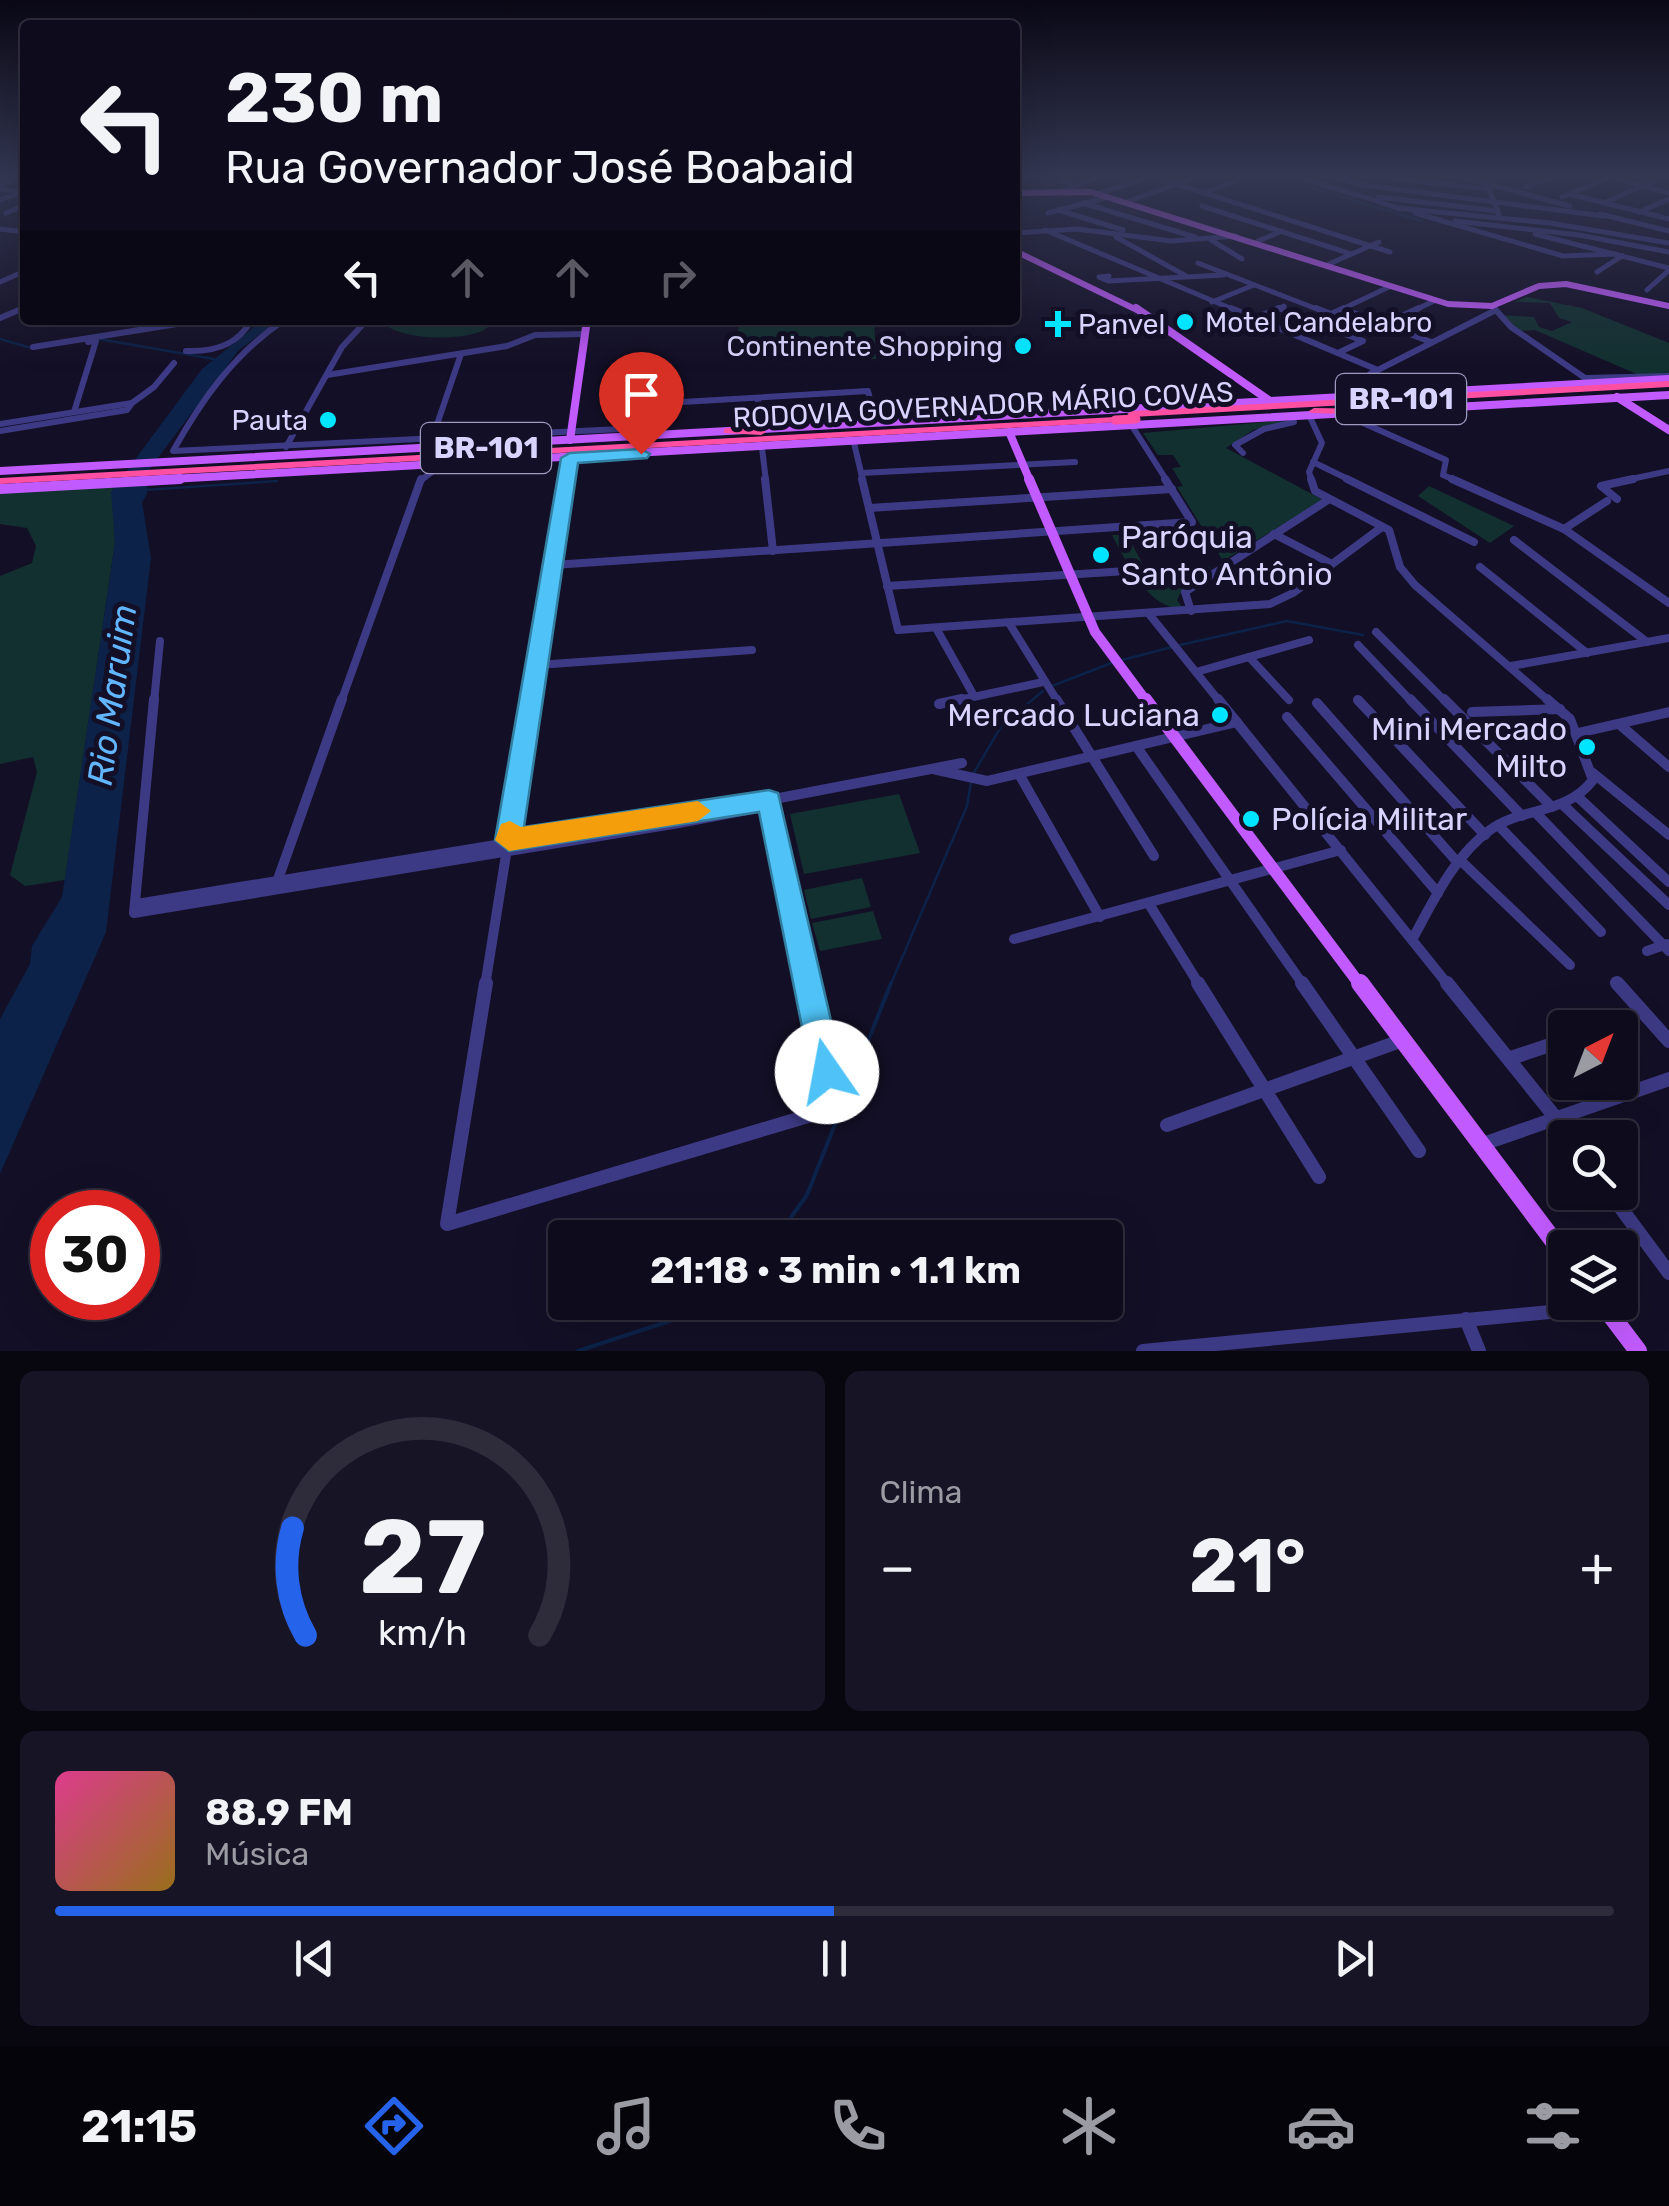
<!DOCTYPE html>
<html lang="pt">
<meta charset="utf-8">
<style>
:root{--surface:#0e0b1c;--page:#171425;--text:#f1f3f6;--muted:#9b9ba3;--line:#2e2b3b;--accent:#2563eb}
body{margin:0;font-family:Rubik,sans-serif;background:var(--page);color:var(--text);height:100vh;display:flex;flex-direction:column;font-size:38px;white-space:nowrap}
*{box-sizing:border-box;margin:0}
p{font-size:32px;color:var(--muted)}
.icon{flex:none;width:55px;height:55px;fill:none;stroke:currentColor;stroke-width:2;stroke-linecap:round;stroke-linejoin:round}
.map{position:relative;height:1351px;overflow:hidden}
.sheet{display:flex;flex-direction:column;gap:20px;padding:20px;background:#08060f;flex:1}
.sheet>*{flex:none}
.top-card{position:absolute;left:20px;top:20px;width:1000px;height:305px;border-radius:10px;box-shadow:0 10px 40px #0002,0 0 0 2px var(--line);background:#0e0b1c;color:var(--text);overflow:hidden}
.needle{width:65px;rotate:42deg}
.buttons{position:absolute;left:1548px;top:1010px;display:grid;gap:20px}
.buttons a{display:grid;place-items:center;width:90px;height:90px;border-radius:10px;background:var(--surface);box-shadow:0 10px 40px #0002,0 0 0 2px var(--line);font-size:50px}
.speed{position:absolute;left:30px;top:1190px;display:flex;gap:20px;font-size:50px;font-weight:700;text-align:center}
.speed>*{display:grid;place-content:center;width:130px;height:130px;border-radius:50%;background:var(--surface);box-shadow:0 10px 40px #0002,0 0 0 2px var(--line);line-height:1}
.speed .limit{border:15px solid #d22;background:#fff;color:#111}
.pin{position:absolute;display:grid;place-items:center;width:85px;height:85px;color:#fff;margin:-102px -42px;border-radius:50% 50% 50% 0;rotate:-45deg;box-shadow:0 0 10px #0007}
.pin .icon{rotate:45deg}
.me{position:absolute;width:110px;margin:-55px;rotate:348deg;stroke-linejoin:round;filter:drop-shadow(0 0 8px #0008)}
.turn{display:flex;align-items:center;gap:35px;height:210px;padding:0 40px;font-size:45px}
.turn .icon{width:130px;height:130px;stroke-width:2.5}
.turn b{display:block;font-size:70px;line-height:85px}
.lanes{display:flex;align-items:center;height:95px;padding:0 40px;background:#0003;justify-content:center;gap:50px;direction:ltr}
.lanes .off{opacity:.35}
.big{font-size:75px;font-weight:700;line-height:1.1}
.sheet .widget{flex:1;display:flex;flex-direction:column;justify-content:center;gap:15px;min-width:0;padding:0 35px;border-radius:15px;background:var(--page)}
.sheet .dial{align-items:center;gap:0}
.dial svg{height:260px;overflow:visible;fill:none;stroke:var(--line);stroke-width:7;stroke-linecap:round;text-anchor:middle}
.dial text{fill:var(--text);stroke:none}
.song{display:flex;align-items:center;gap:30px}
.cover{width:120px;height:120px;border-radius:15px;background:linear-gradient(135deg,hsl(330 70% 55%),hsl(40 70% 35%))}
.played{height:10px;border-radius:5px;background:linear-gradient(90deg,var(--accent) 50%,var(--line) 50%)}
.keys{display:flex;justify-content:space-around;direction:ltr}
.heat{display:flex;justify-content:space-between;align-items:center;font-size:55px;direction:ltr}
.sheet .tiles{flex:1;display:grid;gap:20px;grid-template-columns:1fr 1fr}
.widget:last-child{grid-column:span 2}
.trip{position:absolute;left:548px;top:1220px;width:575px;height:100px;border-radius:10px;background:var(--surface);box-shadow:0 10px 40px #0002,0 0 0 2px var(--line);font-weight:700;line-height:100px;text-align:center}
.menu{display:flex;height:160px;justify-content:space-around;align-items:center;background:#06040b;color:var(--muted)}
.menu .icon{width:70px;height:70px}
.menu .selected{color:var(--accent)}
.menu b{font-size:45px;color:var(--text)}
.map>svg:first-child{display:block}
.green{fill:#12302f}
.water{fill:#0c2248}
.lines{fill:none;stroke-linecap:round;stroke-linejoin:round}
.stream-far1{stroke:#0c2248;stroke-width:2.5}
.stream{stroke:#0c2248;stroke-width:4}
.minor-far4{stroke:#3d3a85;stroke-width:5}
.minor-far3{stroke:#3d3a85;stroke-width:6}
.minor-far2{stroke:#3d3a85;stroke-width:8}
.minor-far1{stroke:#3d3a85;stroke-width:10}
.minor{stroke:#3d3a85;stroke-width:14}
.major-far4{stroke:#c25bff;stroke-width:6}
.major-far3{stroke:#c25bff;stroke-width:8}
.major-far2{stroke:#c25bff;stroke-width:10}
.major-far1{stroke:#c25bff;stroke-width:12}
.major{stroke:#c25bff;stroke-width:18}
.highway{fill:#ff4fa3;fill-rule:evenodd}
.highway-bridge{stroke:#ff4fa3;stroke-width:9}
.route{fill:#4fc3f7;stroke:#337fa1;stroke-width:2.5}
.slow{fill:#f59e0b}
.poi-dot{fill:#00e5ff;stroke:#130f26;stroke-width:4}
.labels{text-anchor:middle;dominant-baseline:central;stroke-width:10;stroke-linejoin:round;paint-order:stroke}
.far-poi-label{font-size:28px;fill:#d9d4ff;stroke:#130f26;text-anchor:start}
.far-street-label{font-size:28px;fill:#d9d4ff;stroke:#130f26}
.shield{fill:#130f26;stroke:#9e99be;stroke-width:2.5}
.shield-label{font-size:30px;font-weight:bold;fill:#d9d4ff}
.poi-label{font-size:32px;fill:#d9d4ff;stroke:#130f26;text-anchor:start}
.water-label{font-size:35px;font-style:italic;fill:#62b6ff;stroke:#130f26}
</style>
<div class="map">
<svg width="1669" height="1351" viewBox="0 0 1669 1351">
<rect width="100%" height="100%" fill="#130f26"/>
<g class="green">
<polygon points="1527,297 1582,308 1669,343 1669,375 1641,376 1535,330 1519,331 1501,315 1534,317 1539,327 1552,331 1572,322 1559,318 1550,303 1514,302"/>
<path d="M382,320H456L488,327C473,342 393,342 382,320Z"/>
<polygon points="737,320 874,320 876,359 742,358"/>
<polygon points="1288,420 1253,430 1226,448 1323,500 1223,561 1177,487 1183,486 1172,468 1181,467 1173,455 1158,455 1143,433"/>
<polygon points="113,486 115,543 65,880 25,886 10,875 37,772 33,757 0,764 0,576 32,563 36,546 27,528 0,524 0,491"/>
<polygon points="1429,486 1514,526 1490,543 1418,496"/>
<path d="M1112,535H1127L1146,570L1209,566L1211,570L1182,590L1177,600L1183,609C1148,609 1127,563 1112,535Z"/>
<polygon points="899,794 920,853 804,874 790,814"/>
<polygon points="862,878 871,907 811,919 804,890"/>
<polygon points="873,911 882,939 820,951 812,923"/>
</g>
<polygon class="water" points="263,320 279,320 239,350 148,471 147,494 142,502 151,558 106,932 0,1174 0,1019 30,964 32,946 62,897 115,543 111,492 202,369"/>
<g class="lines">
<g class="stream-far1">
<polyline points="1276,177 1422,221"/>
<polyline points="1661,181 1669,187"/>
<polyline points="0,339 31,348"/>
<polyline points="99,339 214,359"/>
<polyline points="144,490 277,481"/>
<polyline points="1180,645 1287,621 1363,635"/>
<polyline points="1122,660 1172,647"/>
<polyline points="1052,686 1114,662"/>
<polyline points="973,774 1002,725 1043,691"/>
<polyline points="890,986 967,806 971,782"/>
</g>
<g class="stream">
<polyline points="776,1238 807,1195 891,983"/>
<polyline points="578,1351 694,1313 707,1302"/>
</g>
<g class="minor-far4">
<polyline points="1050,177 1071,184"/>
<polyline points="1154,177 1390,252"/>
<polyline points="1298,177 1357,195"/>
<polyline points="1336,177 1363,185 1604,216"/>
<polyline points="1378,177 1489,189"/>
<polyline points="1462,177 1570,206"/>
<polyline points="1609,177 1669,193"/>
<polyline points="1487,184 1500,218"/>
<polyline points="0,185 21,177"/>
<polyline points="1526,187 1554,177"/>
<polyline points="0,189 17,192"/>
<polyline points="1065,190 1099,177"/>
<polyline points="1203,193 1247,177"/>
<polyline points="1097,194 1149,177"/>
<polyline points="1356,194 1400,209"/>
<polyline points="1569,194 1669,219"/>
<polyline points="1378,197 1498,211"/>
<polyline points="1562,197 1610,177"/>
<polyline points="0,200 25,191"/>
<polyline points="1126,202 1197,177"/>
<polyline points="1606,202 1663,177"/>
<polyline points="1083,203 1195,237"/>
<polyline points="1202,206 1351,254"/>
<polyline points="1397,208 1550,223 1669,243"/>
<polyline points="1058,210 1123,230"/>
<polyline points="1639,212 1669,199"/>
<polyline points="6,213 25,205"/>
<polyline points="1048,213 1109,197"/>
<polyline points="1415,213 1563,256 1616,254"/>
<polyline points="1600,214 1669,231"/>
<polyline points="1455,221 1579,235 1669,252"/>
<polyline points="0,229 25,232"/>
<polyline points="1045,230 1237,311"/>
<polyline points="1015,233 1077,229 1171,241 1236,236"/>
<polyline points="1535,234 1669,268"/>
<polyline points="1116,237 1186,276"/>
<polyline points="1211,240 1242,259"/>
<polyline points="1258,241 1282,231"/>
<polyline points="1198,263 1322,311"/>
<polyline points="1329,264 1379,242"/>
<polyline points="1597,272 1622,256"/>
<polyline points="1109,276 1099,277 1108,281 1224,275"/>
<polyline points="0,282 25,271"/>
<polyline points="1647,290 1669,270"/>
<polyline points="1212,302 1254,285"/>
<polyline points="1492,306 1496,311"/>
<polyline points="1279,308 1286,311"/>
<polyline points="1343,309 1347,311"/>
<polyline points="1273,311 1284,306"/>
<polyline points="1338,311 1391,286"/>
<polyline points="1413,311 1434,301"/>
</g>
<g class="minor-far3">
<polyline points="1231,308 1378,370"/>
<polyline points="1279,308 1363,341 1338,353"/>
<polyline points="1316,308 1331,314 1344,308"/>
<polyline points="1494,308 1511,327 1585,378 1669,376"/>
<polyline points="1343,309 1431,342"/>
<polyline points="0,318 19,310"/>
<polyline points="1253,319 1279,308"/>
<path d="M284,320C234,354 202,399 173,451L642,428L654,423L656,408L665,403L868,391L876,423"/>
<polyline points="1384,324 1419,308"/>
<polyline points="33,347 202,320"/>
<path d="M186,351C213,352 238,346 251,320"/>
<polyline points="327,375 507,346 535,335 585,334"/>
<polyline points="1389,395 1370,374 1494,311"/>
<polyline points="758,398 760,429"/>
<polyline points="74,412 96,341 88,342"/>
<polyline points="1343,414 1446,460 1443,475 1457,481"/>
<polyline points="1309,415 1322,443 1309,472 1312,481"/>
<polyline points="0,424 132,403 154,387 174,363"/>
<polyline points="1132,426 1167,481"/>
<polyline points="0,431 127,410 132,403"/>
<polyline points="432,439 461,354"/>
<polyline points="854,443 863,481"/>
<polyline points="286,447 342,347 367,320"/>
<polyline points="762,448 766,481"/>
<polyline points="1243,453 1235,445 1264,429 1294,422 1292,416"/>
<polyline points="1313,462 1352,481"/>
<polyline points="861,473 1075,462"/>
<polyline points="420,481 441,465"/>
<polyline points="566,481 570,458"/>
<polyline points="1622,481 1669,471"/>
</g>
<g class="minor-far2">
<polyline points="765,479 773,551"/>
<polyline points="862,479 898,630 1270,604 1293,593 1382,527"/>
<polyline points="1311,479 1315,491 1389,530 1400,567 1415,585 1550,702"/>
<polyline points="1347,479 1474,542"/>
<polyline points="1452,479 1564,529 1669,603"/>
<polyline points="1617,499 1601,486 1633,479"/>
<polyline points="869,508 1172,489"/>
<polyline points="1564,529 1607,501"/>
<polyline points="1274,534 1332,564"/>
<polyline points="1514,540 1647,642"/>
<polyline points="553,565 1192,522 1165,479"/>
<polyline points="1480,567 1587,653"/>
<polyline points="887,586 1127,571"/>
<polyline points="1191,611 1185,592 1328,500"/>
<polyline points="1149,614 1220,702"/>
<polyline points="1009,623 1058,702"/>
<polyline points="936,628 974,696"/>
<polyline points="1376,632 1446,702"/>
<polyline points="1358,645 1412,702"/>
<polyline points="1249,657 1289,700"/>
<polyline points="537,665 752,650"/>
<polyline points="1511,666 1669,638"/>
<polyline points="1196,672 1309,640"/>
<polyline points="154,702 160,641"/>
<polyline points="341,702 421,479"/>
<polyline points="531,702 567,479"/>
<polyline points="950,702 1043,682"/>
</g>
<g class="minor-far1">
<polyline points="154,699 134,913 679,823 764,807 769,800"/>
<polyline points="1056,699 1154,856"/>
<polyline points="1218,699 1449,986"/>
<polyline points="1410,699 1522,816"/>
<polyline points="1444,699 1552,807"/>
<polyline points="1358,700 1485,835"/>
<polyline points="1317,703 1458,863"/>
<polyline points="939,704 962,699"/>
<polyline points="1472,712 1560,709"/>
<polyline points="1287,717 1438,893"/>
<polyline points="1619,724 1669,767"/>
<polyline points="1578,733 1669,712"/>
<polyline points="1136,746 1304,986"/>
<polyline points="933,769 987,781 1237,722"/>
<polyline points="1593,773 1669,835"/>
<polyline points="1019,774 1100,917"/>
<polyline points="1579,798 1669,882"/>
<polyline points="769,800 809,986"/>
<polyline points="1562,804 1669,905"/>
<polyline points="1535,812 1669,951"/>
<polyline points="1498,825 1601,932"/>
<polyline points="1460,860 1570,965"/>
<polyline points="277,882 342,699"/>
<polyline points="137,904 769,800 962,763"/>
<polyline points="1149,904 1200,986"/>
<path d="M1413,938C1434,900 1454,856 1490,830C1523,806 1565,816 1593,780L1570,719L1547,699"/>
<polyline points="1014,939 1341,850"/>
<polyline points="1647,951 1667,944"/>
<polyline points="1616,982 1619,986"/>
<polyline points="485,986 531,699"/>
</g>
<g class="minor">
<path d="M486,983L447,1224L808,1116C845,1085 816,1023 808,983"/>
<polyline points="1198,983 1319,1177"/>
<polyline points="1302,983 1419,1151"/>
<polyline points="1447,983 1572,1138"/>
<polyline points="1617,983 1669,1041"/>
<polyline points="1511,1058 1565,1040"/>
<polyline points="1167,1125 1403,1040"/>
<polyline points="1483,1144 1669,1079"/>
<polyline points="1609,1192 1669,1273"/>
<polyline points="1466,1319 1479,1351"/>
<polyline points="1143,1351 1602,1307"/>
</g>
<g class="major-far4">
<polyline points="1015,193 1091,192 1448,304 1492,306 1539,286 1566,284 1669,306"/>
<polyline points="1015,251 1139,311"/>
</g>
<g class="major-far3">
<polyline points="1136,308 1270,401"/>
<polyline points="1617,397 1669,430"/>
<polyline points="1010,434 1030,481"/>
<polyline points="570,440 587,320"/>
<polyline points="0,471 1669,379"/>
<polyline points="135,481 1669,395"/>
</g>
<g class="major-far2">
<polyline points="1029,479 1095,632 1147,702"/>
<polyline points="0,489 180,479"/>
</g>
<polyline class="major-far1" points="1146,699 1361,986"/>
<g class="major">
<polyline points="1360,983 1565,1256"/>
<polyline points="1601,1302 1638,1351"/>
</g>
<g class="highway">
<polygon points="1669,381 1669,387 1132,417 1127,414 1132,411"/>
<polygon points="1314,408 1380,409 1385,412 1380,415 1311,413 1309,411"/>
<polygon points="1115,417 1118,418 1118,422 0,484 0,478"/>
<polygon points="727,428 761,429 766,432 761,435 724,433 724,429"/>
</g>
<polyline class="highway-bridge" points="1115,420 1136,419"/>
</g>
<linearGradient id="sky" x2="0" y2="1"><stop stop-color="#0a0815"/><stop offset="0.48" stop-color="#333752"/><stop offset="1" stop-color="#333752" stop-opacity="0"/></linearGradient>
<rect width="1669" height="366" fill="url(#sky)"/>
<polygon class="route" points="641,449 650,454 647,458 578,463 524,827 769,790 778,793 843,1072 838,1084 827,1088 816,1084 811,1072 759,812 509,851 495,840 561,458 570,453"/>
<polygon class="slow" points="698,801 711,811 698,821 509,851 495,840 501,824 510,821 521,827"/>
<g class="poi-dot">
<circle cx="1185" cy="322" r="10"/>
<path d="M1053 309h10v10h10v10h-10v10h-10v-10h-10v-10h10z"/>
<circle cx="1023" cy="346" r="10"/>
<circle cx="328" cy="420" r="10"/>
<circle cx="1101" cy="555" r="10"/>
<circle cx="1220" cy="715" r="10"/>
<circle cx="1587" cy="747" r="10"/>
<circle cx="1251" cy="819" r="10"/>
</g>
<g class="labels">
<g class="far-poi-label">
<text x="1205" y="322">Motel Candelabro</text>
<text x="1078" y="324">Panvel</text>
<text x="1003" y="346" text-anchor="end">Continente Shopping</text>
<text x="308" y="420" text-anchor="end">Pauta</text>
</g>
<g class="far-street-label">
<text transform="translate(983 405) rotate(-3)">RODOVIA GOVERNADOR MÁRIO COVAS</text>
</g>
<g class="shield">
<rect x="1336" y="374" width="130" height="50" rx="8"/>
<rect x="421" y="423" width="130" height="50" rx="8"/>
</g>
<g class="shield-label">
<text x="1401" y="399">BR-101</text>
<text x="486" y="448">BR-101</text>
</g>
<g class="poi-label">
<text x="1121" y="537">Paróquia<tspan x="1121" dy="37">Santo Antônio</tspan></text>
<text x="1200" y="715" text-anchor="end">Mercado Luciana</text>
<text x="1567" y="729" text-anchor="end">Mini Mercado<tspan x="1567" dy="37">Milto</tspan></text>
<text x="1271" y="819">Polícia Militar</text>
</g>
<g class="water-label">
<text transform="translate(112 695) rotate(-82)">Rio Maruim</text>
</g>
</g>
</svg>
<div class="buttons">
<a><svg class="needle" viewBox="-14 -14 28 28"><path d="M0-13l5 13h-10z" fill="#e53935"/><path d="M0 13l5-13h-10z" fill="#9b9ba3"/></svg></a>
<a><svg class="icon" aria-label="search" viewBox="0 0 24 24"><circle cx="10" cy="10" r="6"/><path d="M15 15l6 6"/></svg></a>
<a><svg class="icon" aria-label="layers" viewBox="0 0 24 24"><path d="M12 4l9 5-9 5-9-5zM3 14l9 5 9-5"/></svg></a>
</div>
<div class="speed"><div class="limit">30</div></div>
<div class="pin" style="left:641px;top:454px;background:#d93025"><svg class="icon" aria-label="arrive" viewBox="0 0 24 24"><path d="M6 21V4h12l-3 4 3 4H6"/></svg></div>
<svg class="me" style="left:827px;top:1072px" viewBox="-20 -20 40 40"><circle r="19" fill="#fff"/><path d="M0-13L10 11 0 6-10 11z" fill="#4fc3f7"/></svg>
<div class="trip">21:18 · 3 min · 1.1 km</div>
<div class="top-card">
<div class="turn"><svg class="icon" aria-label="left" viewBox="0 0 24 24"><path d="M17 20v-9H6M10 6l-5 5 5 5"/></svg><div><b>230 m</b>Rua Governador José Boabaid</div></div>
<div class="lanes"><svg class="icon" aria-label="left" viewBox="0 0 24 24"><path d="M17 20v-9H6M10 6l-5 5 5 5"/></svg><svg class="icon off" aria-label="ahead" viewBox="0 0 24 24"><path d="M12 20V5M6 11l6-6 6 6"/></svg><svg class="icon off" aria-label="ahead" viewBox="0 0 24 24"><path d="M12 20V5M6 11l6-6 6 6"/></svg><svg class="icon off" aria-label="right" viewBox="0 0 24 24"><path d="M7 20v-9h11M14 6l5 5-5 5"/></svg></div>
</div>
</div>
<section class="sheet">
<div class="tiles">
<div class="widget dial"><svg viewBox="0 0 100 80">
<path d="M14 69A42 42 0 1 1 86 69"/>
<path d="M14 69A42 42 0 0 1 10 36" stroke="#2563eb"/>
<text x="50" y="56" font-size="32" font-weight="700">27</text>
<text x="50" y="72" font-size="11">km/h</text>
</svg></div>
<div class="widget"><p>Clima</p>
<div class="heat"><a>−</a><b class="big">21°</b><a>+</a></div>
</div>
<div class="widget">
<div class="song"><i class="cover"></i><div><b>88.9 FM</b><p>Música</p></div></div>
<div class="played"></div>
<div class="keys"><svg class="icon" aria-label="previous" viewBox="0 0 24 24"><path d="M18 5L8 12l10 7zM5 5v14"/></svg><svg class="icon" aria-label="pause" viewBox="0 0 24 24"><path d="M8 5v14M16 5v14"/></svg><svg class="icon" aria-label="next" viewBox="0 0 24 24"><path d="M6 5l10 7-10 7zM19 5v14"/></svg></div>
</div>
</div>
</section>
<nav class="menu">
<b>21:15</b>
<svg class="icon selected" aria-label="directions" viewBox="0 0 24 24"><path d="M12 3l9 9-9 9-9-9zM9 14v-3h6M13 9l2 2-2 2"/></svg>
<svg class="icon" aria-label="music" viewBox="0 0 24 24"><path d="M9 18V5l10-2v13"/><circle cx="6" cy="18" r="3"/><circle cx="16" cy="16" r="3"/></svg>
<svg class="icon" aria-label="phone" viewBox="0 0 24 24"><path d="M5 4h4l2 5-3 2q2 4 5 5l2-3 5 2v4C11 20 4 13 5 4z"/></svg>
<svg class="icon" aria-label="climate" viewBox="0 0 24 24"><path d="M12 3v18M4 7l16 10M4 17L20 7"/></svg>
<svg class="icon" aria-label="car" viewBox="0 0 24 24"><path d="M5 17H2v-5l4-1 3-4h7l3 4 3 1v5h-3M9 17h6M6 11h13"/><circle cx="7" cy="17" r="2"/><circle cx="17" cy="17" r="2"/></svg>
<svg class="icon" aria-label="filters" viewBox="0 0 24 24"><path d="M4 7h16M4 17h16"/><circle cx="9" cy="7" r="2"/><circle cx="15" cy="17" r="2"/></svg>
</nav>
